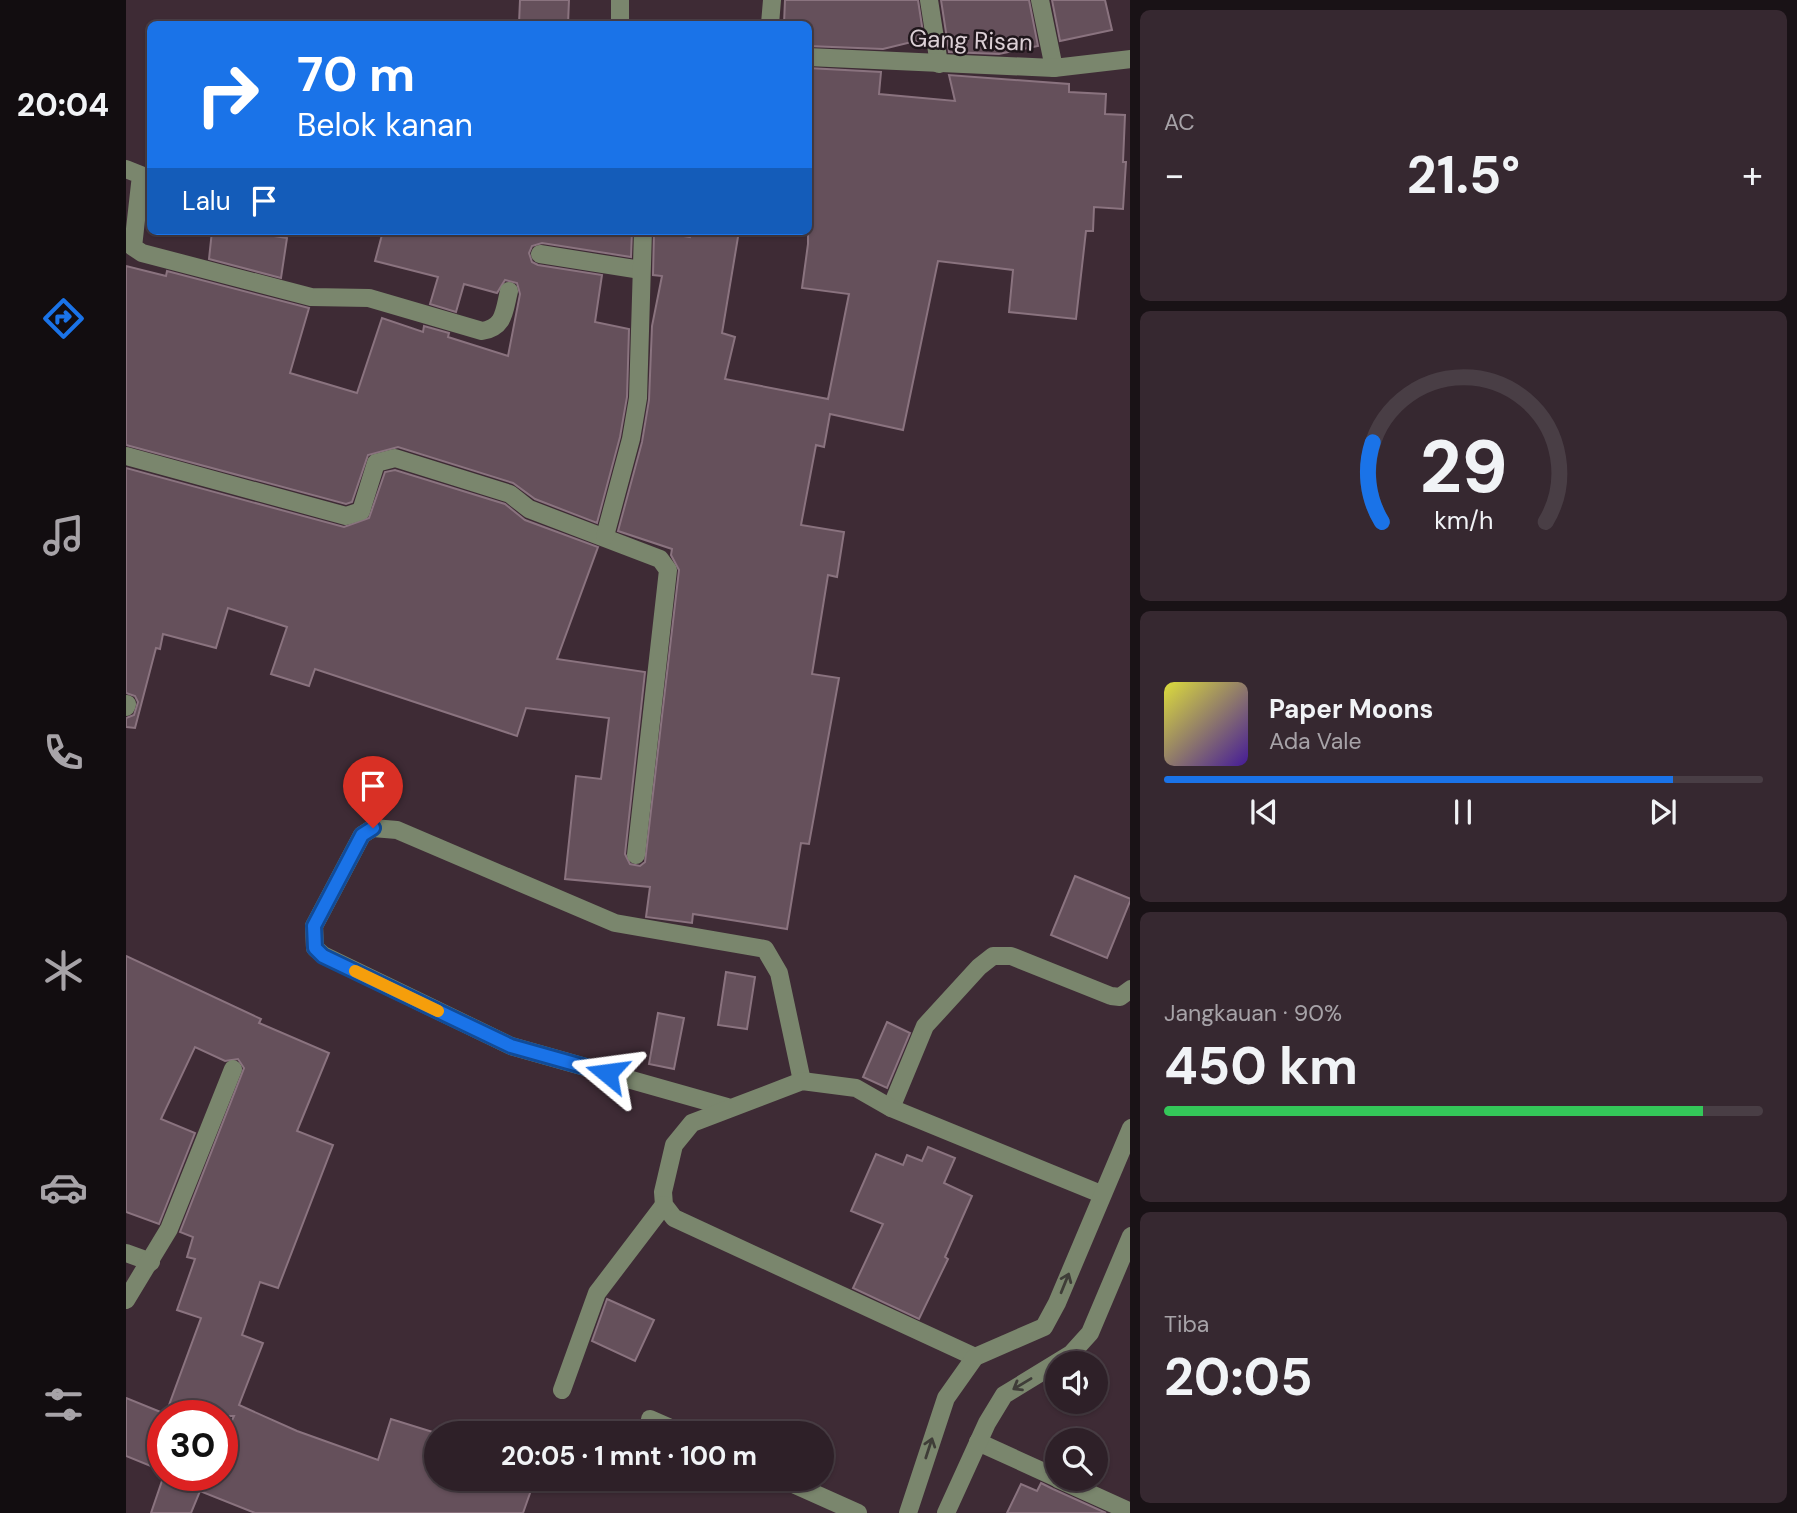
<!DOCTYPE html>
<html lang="id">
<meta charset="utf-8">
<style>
:root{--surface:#2e2028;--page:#362830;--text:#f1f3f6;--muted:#a7a3a8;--line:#493e45;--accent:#1a73e8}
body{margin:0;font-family:"DM Sans",sans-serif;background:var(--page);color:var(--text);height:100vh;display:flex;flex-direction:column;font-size:26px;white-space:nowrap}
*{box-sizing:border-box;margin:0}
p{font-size:23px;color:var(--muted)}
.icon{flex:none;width:38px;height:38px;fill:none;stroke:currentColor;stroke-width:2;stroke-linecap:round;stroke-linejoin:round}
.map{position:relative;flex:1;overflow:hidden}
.details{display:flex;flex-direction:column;gap:10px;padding:10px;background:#191216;width:667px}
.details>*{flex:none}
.banner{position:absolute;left:21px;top:21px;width:665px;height:214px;border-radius:10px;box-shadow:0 2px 5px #0004,0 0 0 2px var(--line);background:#1a73e8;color:#fff;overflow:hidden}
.controls{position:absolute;left:919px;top:1351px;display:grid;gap:14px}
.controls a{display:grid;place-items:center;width:63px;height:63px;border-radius:50%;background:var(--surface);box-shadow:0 2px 5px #0004,0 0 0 2px var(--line);font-size:35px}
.speed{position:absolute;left:21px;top:1400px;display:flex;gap:14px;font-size:35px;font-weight:700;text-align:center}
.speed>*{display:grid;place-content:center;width:91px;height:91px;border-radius:50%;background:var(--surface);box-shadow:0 2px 5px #0004,0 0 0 2px var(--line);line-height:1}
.speed .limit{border:10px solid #d22;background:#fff;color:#111}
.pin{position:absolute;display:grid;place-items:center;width:60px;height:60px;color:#fff;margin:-72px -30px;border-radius:50% 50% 50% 0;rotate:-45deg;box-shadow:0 0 7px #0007}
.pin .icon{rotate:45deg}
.me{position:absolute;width:77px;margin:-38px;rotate:286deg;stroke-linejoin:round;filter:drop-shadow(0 0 5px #0008)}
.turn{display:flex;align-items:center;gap:24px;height:147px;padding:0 35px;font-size:32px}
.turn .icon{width:91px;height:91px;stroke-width:2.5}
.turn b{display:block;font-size:49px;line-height:60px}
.then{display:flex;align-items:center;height:66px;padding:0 35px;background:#0003;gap:14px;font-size:26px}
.big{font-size:52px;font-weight:700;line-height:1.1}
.details .tile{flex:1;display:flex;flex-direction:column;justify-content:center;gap:10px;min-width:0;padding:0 24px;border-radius:10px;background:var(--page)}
.details .dial{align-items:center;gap:0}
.dial svg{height:182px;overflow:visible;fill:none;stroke:var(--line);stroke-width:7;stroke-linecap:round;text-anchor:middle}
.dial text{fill:var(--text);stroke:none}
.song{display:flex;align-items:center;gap:21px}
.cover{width:84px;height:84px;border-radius:10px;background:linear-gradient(135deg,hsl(60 70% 55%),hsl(260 70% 35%))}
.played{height:7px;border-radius:4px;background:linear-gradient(90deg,var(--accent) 85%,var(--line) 85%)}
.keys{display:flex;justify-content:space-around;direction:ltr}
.heat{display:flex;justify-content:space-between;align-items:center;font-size:38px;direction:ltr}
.charge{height:10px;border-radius:5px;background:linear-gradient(90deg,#34c759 90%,var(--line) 0)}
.trip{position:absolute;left:298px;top:1421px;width:410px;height:70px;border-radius:35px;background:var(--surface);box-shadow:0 2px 5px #0004,0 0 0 2px var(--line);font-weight:700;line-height:70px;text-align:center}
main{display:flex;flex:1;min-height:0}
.tabs{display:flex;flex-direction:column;width:126px;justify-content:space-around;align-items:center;background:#120d10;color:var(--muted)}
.tabs .icon{width:49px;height:49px}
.tabs .selected{color:var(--accent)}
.tabs b{font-size:32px;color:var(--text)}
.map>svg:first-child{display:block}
.building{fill:#65505b;stroke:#8a737f;stroke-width:2}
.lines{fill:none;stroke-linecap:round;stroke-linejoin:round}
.minor{stroke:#7a866d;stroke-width:18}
.oneway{stroke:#3f3d38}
.route-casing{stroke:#114b97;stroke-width:18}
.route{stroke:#1a73e8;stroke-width:12}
.slow{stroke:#f59e0b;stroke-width:12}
.labels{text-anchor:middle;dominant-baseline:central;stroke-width:5;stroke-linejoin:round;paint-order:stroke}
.street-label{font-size:24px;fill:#dcd0d6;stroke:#1f161b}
</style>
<main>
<nav class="tabs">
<b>20:04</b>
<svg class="icon selected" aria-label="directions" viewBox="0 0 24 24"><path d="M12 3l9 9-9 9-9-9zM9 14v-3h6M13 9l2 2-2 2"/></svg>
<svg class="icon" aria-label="music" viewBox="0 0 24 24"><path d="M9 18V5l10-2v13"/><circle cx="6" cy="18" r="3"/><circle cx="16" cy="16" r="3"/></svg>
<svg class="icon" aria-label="phone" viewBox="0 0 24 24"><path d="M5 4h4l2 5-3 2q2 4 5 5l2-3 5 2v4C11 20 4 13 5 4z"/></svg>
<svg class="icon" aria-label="climate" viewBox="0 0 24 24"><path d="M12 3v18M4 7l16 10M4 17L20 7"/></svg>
<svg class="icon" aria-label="car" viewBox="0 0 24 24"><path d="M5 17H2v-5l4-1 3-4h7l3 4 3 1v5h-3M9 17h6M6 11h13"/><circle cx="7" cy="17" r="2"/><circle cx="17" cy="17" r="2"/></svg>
<svg class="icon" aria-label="filters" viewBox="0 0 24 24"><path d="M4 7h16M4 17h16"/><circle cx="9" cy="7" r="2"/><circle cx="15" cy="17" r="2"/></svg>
</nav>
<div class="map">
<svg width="1005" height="1513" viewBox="0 0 1005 1513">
<rect width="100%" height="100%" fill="#3e2b35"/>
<g class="building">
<polygon points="394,0 443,0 442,24 393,24"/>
<polygon points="659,0 792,0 798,39 757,49 682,46 682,24 658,24"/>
<polygon points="815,0 903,0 912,46 873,54 823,52"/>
<polygon points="926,0 979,0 986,30 934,41"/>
<polygon points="682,68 755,72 753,94 829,101 823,75 943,84 943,92 980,94 979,114 999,115 997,162 1000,162 997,209 968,207 967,231 960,231 950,319 883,312 887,270 812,261 777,430 704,414 698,447 690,445 675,525 718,532 711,577 702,575 686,674 713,678 683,844 675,843 661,929 567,914 566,923 520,917 524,887 439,879 450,776 475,779 483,718 400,708 391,736 189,669 183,686 145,674 161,627 102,608 90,648 37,634 34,649 30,648 9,728 0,727 0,718 8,715 12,702 9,696 0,693 0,468 218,527 243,518 259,472 269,470 379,504 399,520 472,547 431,659 519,672 499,854 504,864 514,866 519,862 553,570 545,555 546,549 492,531 516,442 523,400 526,326 536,276 527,275 528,231 564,237 565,231 613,231 596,333 609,337 599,379 702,399 723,294 676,288 682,244"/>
<polygon points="86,231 114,231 161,238 155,278 83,259"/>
<polygon points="257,231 506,231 505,257 416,243 406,246 403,253 406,262 412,265 476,275 469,322 503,329 501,397 494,437 471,523 409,499 387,483 272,447 242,455 226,502 220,504 0,445 0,266 40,276 41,271 183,308 164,373 231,393 256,318 297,332 298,326 323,333 322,337 382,356 394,294 391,283 379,280 371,293 338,284 330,312 304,304 312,277 249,261"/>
<polygon points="949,876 1005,899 981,958 925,935"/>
<polygon points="0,956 135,1019 133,1023 203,1053 171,1131 207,1145 152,1288 134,1282 116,1335 137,1343 113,1405 171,1431 252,1460 265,1419 310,1433 310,1479 409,1479 397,1513 129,1513 74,1491 65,1513 25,1513 38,1475 96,1475 96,1442 108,1416 39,1416 75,1318 51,1310 69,1259 61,1257 67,1237 54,1232 118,1068 112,1059 99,1061 69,1047 35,1119 69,1133 33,1224 0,1212"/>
<polygon points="600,972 629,977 621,1029 592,1025"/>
<polygon points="532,1013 558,1018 548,1069 523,1064"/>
<polygon points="761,1022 784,1033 761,1088 737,1077"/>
<polygon points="802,1147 829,1158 818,1183 846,1196 819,1257 822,1259 793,1319 727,1288 757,1224 725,1211 750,1154 777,1165 781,1155 796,1161"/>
<polygon points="481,1299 528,1320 509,1361 466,1341"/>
<polygon points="0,1398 37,1413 37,1471 0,1456"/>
<polygon points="915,1483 927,1489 980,1513 881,1513 895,1484 911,1491"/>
</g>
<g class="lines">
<g class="minor">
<polyline points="494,0 494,24"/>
<polyline points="803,0 813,64"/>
<polyline points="914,0 928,68"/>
<polyline points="644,24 646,0"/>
<polyline points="682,57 928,68 1005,59"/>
<path d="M0,169L15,175L7,247L16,253L185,297L243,298L356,331C379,327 378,311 383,291"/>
<polyline points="414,254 515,270"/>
<polyline points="0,456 220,516 235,511 250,463 269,458 384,494 403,509 534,559 542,570 510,855"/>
<polyline points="479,536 505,439 512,398 517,231"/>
<polyline points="0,707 1,704"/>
<polyline points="601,1107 385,1046 197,955 189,948 188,926 236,835 247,828 271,830 489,923 639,949 653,973 676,1081"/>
<polyline points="765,1108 799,1026 853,967 867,956 885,956 985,996 994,997 1005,989"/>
<polyline points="0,1253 25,1262"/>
<polyline points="0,1300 43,1229 107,1069"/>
<polyline points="849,1357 548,1218 538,1205 537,1192 548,1145 566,1123 676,1081 730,1088 765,1108 975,1194"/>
<polyline points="436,1390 471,1293 538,1205"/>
<polyline points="524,1419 556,1433"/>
<polyline points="852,1442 931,1478"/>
<polyline points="656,1479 732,1513"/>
<polyline points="932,1479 1005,1512"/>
<polyline points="782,1513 820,1398 849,1357 918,1327 931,1303 1005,1128"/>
<polyline points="820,1513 861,1423 878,1395 945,1354 964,1333 1005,1236"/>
</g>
</g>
<defs><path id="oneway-shaft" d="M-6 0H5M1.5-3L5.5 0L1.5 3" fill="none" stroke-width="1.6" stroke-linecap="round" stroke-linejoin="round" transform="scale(1.75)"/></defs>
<g class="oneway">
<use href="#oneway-shaft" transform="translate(939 1283) rotate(-68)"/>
<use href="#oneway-shaft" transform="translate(896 1384) rotate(149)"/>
<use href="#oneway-shaft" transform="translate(803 1448) rotate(-72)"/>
</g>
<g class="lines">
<g class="route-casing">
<polyline id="route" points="247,828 236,835 188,926 189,948 197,956 385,1046 481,1073"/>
</g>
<use href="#route" class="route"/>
<polyline class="slow" points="229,971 312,1011"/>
</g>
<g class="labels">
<g class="street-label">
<text transform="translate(845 40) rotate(2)">Gang Risan</text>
</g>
</g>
</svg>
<div class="controls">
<a><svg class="icon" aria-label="sound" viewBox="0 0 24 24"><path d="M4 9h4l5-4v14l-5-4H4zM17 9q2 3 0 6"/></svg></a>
<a><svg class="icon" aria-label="search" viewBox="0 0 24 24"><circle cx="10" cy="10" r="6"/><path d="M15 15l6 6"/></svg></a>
</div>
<div class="speed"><div class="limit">30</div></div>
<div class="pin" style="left:247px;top:828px;background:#d93025"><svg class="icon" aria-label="arrive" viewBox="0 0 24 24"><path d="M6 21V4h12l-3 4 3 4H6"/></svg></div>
<svg class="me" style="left:481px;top:1073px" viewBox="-20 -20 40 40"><path d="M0-17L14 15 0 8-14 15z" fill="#1a73e8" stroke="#fff" stroke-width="4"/></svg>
<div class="trip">20:05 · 1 mnt · 100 m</div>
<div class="banner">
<div class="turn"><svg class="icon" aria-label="right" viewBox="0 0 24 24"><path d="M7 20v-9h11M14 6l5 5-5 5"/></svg><div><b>70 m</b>Belok kanan</div></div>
<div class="then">Lalu<svg class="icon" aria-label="arrive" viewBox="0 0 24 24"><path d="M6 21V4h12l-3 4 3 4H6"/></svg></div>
</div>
</div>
<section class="details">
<div class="tile"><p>AC</p>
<div class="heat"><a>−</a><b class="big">21.5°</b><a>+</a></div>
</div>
<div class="tile dial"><svg viewBox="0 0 100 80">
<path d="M14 69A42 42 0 1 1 86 69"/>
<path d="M14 69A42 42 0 0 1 10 34" stroke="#1a73e8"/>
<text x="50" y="56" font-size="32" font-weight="700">29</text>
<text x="50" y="72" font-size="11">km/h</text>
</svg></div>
<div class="tile">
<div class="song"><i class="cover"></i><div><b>Paper Moons</b><p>Ada Vale</p></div></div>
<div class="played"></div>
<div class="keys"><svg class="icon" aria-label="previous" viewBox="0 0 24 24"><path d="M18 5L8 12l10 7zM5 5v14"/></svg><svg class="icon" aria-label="pause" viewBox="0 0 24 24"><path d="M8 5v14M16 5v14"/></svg><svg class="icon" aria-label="next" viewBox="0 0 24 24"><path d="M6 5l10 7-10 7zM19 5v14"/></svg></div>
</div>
<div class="tile"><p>Jangkauan · 90%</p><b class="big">450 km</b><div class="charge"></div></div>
<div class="tile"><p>Tiba</p><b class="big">20:05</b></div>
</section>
</main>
